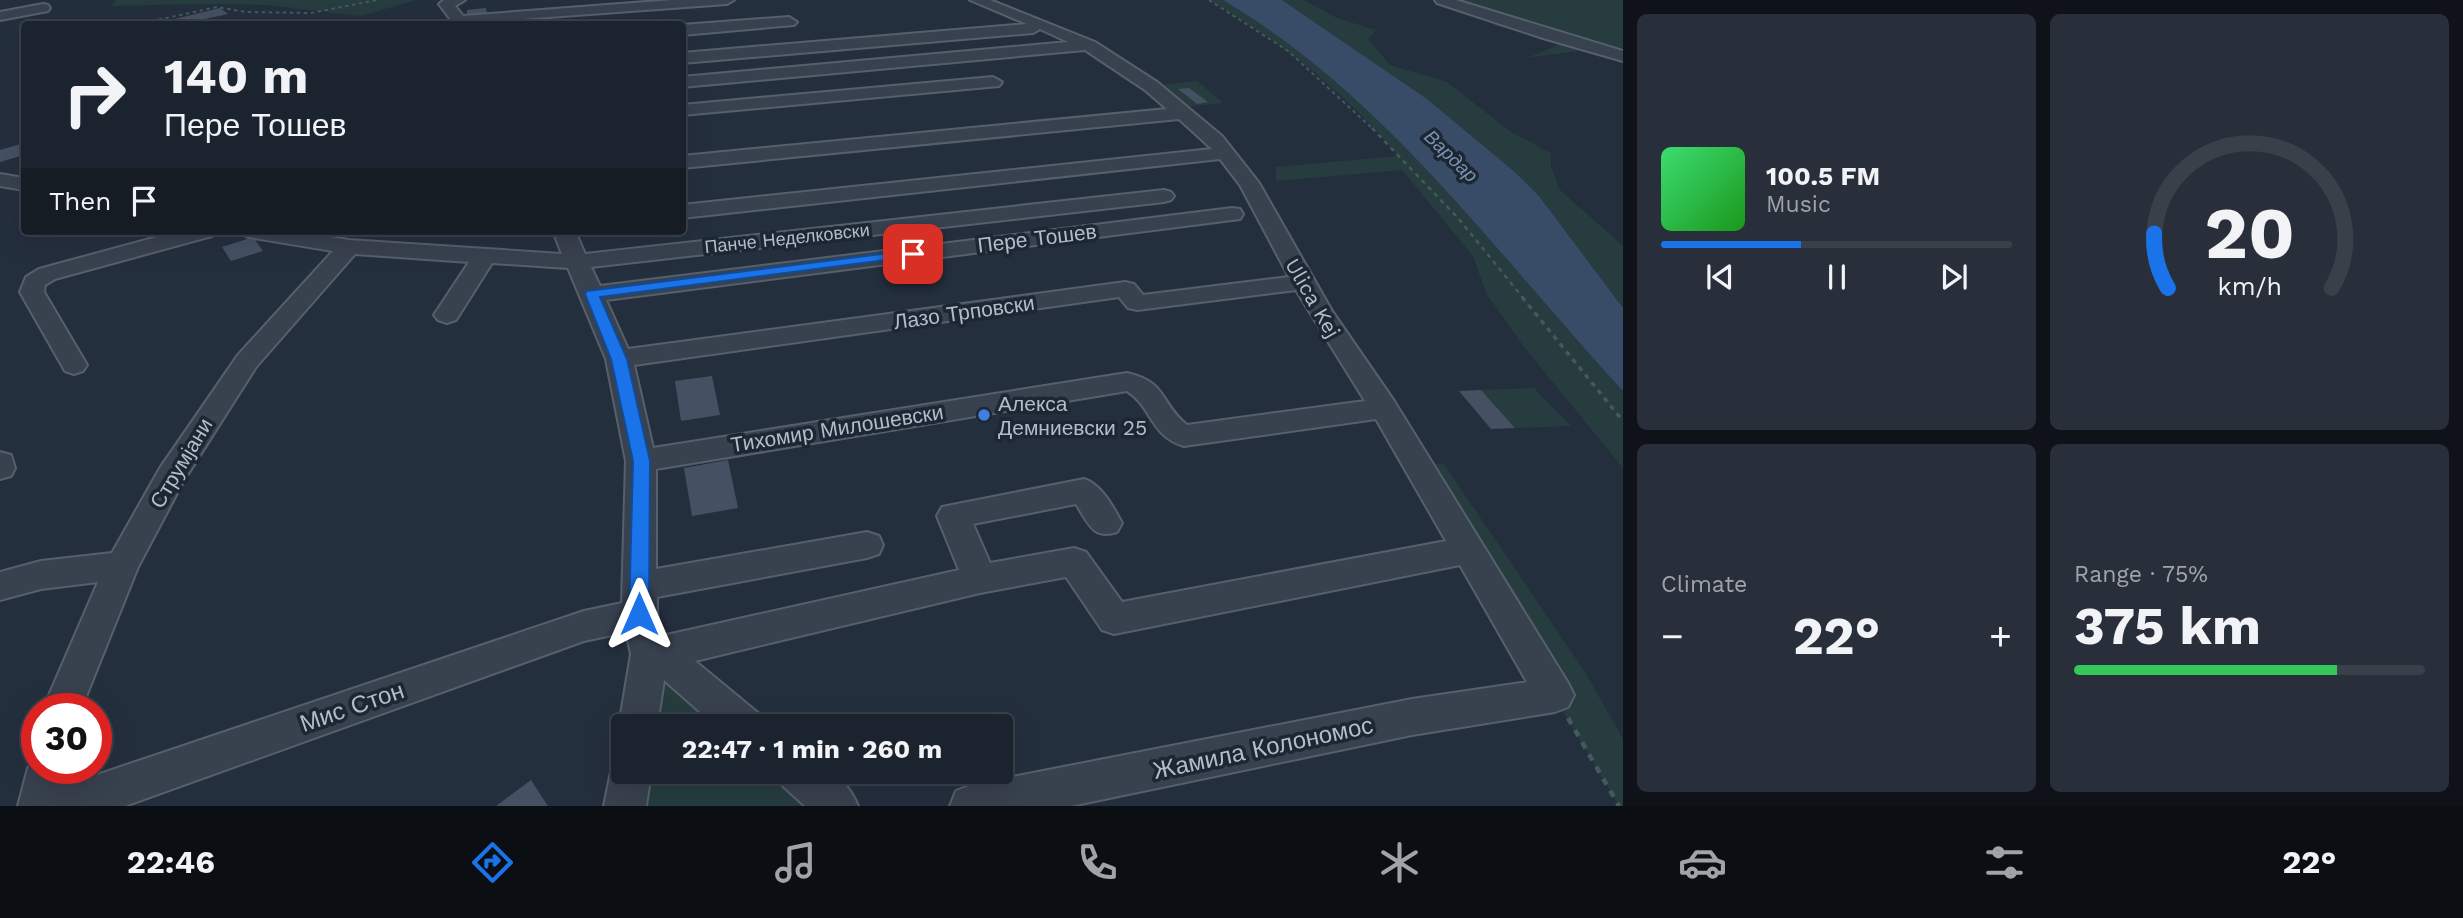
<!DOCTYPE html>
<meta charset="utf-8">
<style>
:root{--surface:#1b232e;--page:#282f3a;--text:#f1f3f6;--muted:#a0a4aa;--line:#39404a;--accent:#1a73e8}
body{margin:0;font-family:"Work Sans",sans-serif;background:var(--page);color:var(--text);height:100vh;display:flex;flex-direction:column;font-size:26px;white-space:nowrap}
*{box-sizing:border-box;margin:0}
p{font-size:23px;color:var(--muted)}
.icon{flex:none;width:38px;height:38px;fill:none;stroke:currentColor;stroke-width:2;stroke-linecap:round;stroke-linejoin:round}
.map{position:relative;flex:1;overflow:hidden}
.side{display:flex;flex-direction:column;gap:14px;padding:14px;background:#0f1319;width:840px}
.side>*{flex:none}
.hud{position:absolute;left:21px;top:21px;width:665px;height:214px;border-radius:7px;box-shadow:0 7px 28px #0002,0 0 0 2px var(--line);background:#1b232e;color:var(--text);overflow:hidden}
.speed{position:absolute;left:21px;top:693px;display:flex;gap:14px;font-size:35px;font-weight:700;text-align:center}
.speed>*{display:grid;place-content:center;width:91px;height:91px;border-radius:50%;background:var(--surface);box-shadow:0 7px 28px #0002,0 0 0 2px var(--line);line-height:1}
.speed .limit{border:10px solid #d22;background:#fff;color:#111}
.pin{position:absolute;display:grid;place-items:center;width:60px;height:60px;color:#fff;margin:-30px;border-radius:14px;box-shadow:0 4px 10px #0006}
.me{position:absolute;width:77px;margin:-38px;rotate:0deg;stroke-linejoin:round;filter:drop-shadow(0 0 5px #0008)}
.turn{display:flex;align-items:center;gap:24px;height:147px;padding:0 28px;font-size:32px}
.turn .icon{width:91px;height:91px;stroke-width:2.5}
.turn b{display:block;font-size:49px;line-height:60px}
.then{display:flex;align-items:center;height:66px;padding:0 28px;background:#0003;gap:14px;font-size:26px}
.big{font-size:52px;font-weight:700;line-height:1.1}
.side .widget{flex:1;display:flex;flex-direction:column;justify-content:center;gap:10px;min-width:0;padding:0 24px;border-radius:10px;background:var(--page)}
.side .dial{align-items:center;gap:0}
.dial svg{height:182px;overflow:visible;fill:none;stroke:var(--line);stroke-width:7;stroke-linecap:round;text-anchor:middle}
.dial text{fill:var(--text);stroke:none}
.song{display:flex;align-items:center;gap:21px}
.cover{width:84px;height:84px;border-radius:10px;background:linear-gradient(135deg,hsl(140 70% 55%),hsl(120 70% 35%))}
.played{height:7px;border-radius:4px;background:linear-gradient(90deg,var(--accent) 40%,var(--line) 40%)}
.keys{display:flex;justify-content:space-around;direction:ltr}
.heat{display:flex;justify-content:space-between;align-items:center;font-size:38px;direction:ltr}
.charge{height:10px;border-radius:5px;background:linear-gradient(90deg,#34c759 75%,var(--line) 0)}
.side .tiles{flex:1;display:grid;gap:14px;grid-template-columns:repeat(2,1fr)}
.trip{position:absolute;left:611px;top:714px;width:402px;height:70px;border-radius:7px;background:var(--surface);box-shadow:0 7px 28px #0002,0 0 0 2px var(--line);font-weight:700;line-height:70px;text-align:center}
.tabs{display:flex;height:112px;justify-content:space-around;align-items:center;background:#0b0e12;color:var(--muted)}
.tabs .icon{width:49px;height:49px}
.tabs .current{color:var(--accent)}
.tabs b{font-size:32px;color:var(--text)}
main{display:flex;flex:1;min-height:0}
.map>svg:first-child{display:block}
.green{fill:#263c3f}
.water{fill:#394c67}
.building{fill:#455162}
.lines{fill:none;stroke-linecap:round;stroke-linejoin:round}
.minor-casing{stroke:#565f6c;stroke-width:4}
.path-far3{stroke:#44595c;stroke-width:2;stroke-dasharray:3.5 3.5;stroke-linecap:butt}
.path-far2{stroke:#44595c;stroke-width:2.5;stroke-dasharray:4.5 4.5;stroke-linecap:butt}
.path-far1{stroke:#44595c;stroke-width:3.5;stroke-dasharray:5 5;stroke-linecap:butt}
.path{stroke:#44595c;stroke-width:4.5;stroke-dasharray:7 7;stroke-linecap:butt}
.minor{fill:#38414e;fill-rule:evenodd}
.route{fill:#1a73e8;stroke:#114b97;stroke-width:2}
.shop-dot{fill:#3f7fe0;stroke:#1d2633;stroke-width:2.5}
.labels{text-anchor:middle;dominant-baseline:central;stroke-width:7;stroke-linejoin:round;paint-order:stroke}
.far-street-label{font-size:18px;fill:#b4bcc9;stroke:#1d2633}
.far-water-label{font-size:19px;font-style:italic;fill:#7c92b1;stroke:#1d2633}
.street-label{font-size:21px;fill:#b4bcc9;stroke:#1d2633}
.poi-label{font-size:21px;fill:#b4bcc9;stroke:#1d2633;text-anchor:start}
.near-street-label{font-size:24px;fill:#b4bcc9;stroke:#1d2633}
</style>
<main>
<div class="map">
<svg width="1623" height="806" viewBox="0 0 1623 806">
<rect width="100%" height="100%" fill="#242f3e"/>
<g class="green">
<polygon points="116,0 416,0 361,16 266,5 202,4 111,6"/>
<path d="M1209,0H1223C1388,97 1495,253 1623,391V468L1524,347L1486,293L1473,256L1402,170L1276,181V167L1398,156C1349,95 1276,38 1209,0Z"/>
<polygon points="1282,0 1304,0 1337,18 1376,30 1368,39 1390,65 1447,82 1511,132 1551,153 1551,166 1559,189 1623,246 1623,308 1539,196 1516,173 1427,99"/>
<path d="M1445,0H1623V62L1585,50L1527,58L1570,40C1543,33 1519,33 1492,25L1498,19Z"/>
<polygon points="1197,81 1223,103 1177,108 1151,86"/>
<polygon points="1534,388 1571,426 1515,428 1481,390"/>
<polygon points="1444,464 1585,672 1623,739 1623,806 1619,806 1417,465"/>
<polygon points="659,653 744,726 638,726 649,654"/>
<polygon points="631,772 797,772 837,806 625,806"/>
</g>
<path class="water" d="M1223,0H1282L1427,99L1516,173L1539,196L1623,308V391C1495,253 1388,98 1223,0Z"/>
<g class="building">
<polygon points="220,8 228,14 182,24 154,24"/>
<polygon points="486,8 487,16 467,18 467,10"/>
<polygon points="1189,88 1208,102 1197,104 1178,89"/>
<polygon points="24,143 24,155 0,162 0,150"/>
<polygon points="253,237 263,251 231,261 222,247"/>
<polygon points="712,376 720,415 681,421 675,381"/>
<polygon points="1481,390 1515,428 1491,429 1459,391"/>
<polygon points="728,460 738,508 692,516 684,468"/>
<polygon points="531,780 548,806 496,806"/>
</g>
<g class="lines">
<g class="minor-casing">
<g id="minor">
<polygon points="465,0 455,6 463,16 672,0 734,0 727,4 454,24 439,4 444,0"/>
<path d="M970,0H990L1095,42L1157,82L1222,136L1259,183L1332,311L1394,401L1568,683L1574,695L1568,707L1555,712L1412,735L1071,806H950L956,791L971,785L1412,699L1527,682L1460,565L1114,634L1102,630L1066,577L980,593L695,661L758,713L763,726H716L664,680L657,726H623V736L619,726L631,654L626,632L584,641L125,806H18L28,768L37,753V768H68L64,786L584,611L622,603L626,461L606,359L568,268L492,263L456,320L447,323L438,320L434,315L469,262L355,254L256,367L183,482L138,567L81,709H43L98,582L41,589L0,600V572L41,561L112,553L160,468L238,355L333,251L254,238L246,236L243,231H294L349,240L562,254L553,231H575L585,254L1164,190L1171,192L1174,196L1171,200L1164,202L591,267L600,286L1232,208L1240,209L1243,214L1240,219L1232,220L606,300L628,349L1125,282L1134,284L1143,295L1289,277L1240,185L1220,159L682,218V205L1212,149L1179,119L682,168V156L1167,109L1145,90L1085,50L682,87V77L1068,42L1040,29L1033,33L682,63V53L1027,24ZM1296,290L1365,401L1187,425C1160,404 1168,382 1127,373L653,448L634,365L1119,297L1128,308L1137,310ZM1127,391C1153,408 1150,436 1184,446L1376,419L1446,541L1122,602L1086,552L1074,548L990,563L973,524L1076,504C1088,522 1092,540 1117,532L1122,523C1113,507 1102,485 1084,479L942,507L937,516L959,570L662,636L657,614V597L867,558L879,554L883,545L879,536L867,532L656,569V469Z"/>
<polygon points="1435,0 1456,0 1623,51 1623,61 1543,38 1437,3"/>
<polygon points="43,4 48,5 50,8 48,11 0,20 0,12"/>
<polygon points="789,17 797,22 794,25 682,35 682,25"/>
<polygon points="993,77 1002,82 999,86 682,115 682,105"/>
<polygon points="0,174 24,178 24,190 0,186"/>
<polygon points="179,231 215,231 212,236 55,279 45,285 44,292 87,365 83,371 74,374 65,371 20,292 26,277 39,269"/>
<polygon points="0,452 11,455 15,468 11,476 0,479"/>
<polygon points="623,755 623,772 651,772 646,806 604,806 611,772 617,758"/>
<path d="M777,772C814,770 841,765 858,806H805L783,786Z"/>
</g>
</g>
<g class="path-far3">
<polyline points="1209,0 1288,51 1374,130"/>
<polyline points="138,24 217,7 246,12 311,13 377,0"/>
</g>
<polyline class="path-far2" points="1372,128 1458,218 1524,299"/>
<polyline class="path-far1" points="1522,297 1623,421"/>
<polyline class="path" points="1568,718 1619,806"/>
<use href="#minor" class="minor"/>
</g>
<polygon class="route" points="913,250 917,251 917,256 600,297 627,359 650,461 649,614 646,620 639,622 632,620 629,614 633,461 611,359 585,294 587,291"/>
<circle class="shop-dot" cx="984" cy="415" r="7"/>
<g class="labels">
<g class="far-street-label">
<text transform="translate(787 238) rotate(-6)">Панче Неделковски</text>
</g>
<g class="far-water-label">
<text transform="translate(1451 156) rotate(44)">Вардар</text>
</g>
<g class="street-label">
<text transform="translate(1037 238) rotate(-7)">Пере Тошев</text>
<text transform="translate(1313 298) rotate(60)">Ulica Kej</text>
<text transform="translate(964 312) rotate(-8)">Лазо Трповски</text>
<text transform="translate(837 428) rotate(-9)">Тихомир Милошевски</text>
<text transform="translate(181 463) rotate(-59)">Струмјани</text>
</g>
<g class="poi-label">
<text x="998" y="403">Алекса<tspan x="998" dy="24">Демниевски 25</tspan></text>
</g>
<g class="near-street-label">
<text transform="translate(352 707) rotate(-19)">Мис Стон</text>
<text transform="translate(1263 748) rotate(-12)">Жамила Колономос</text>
</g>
</g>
</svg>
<div class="speed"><div class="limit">30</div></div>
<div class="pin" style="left:913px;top:254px;background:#d93025"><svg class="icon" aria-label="arrive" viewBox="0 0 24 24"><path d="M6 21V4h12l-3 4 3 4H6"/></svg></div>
<svg class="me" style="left:639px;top:614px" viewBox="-20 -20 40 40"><path d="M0-17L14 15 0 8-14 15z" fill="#1a73e8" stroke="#fff" stroke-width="4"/></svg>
<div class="trip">22:47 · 1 min · 260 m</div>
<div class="hud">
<div class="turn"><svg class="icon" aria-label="right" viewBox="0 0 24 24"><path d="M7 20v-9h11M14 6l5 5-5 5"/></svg><div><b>140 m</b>Пере Тошев</div></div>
<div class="then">Then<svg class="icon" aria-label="arrive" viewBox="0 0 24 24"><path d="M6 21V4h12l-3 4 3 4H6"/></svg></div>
</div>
</div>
<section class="side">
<div class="tiles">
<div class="widget">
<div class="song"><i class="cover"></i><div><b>100.5 FM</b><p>Music</p></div></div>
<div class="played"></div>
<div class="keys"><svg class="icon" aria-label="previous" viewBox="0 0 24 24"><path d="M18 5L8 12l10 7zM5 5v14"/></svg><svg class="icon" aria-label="pause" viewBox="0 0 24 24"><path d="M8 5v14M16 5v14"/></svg><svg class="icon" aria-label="next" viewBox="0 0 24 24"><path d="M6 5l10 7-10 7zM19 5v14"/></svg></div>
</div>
<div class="widget dial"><svg viewBox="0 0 100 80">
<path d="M14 69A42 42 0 1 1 86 69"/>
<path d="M14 69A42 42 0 0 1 8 45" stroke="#1a73e8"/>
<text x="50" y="56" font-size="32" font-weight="700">20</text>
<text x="50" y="72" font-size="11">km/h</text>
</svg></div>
<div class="widget"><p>Climate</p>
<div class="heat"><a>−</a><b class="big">22°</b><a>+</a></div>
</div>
<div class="widget"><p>Range · 75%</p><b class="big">375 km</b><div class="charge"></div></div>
</div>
</section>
</main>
<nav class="tabs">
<b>22:46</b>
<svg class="icon current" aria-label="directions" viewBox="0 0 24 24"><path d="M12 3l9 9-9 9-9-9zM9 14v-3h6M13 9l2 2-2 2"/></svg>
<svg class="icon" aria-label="music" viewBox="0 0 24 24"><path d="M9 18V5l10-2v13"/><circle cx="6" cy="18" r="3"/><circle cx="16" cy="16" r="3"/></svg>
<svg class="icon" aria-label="phone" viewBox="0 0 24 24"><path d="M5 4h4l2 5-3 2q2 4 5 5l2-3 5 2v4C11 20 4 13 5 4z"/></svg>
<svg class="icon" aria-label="climate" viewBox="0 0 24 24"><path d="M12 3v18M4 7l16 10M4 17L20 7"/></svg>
<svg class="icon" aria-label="car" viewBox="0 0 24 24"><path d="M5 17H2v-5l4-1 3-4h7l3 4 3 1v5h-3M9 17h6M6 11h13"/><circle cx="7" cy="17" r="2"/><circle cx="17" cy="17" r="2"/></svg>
<svg class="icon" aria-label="filters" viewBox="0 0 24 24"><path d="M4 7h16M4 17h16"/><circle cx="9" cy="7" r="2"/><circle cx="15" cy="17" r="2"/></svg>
<b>22°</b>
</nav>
